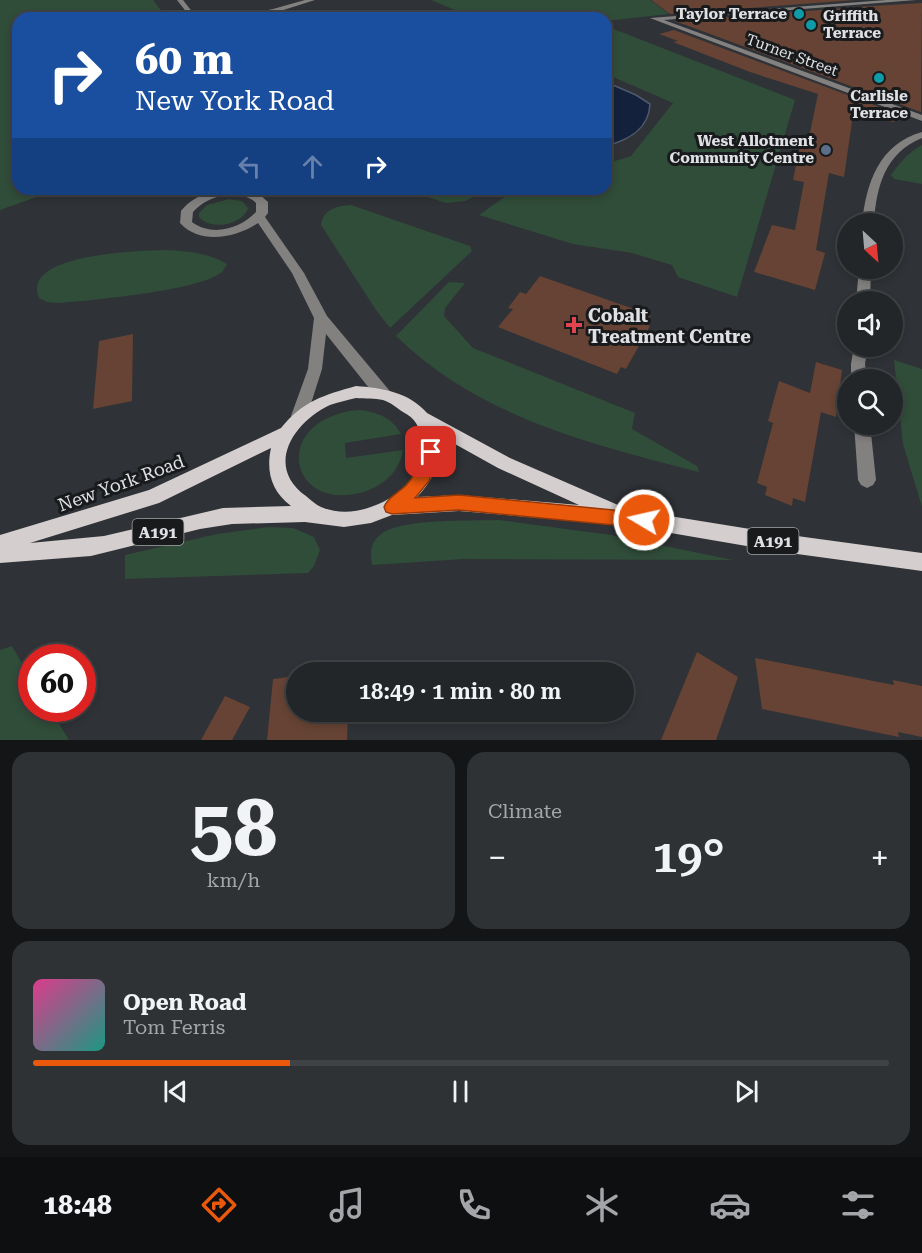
<!DOCTYPE html>
<meta charset="utf-8">
<style>
:root{--surface:#232628;--page:#2f3234;--text:#f1f3f6;--muted:#a3a5a8;--line:#404345;--accent:#ea580c}
body{margin:0;font-family:"Roboto Serif",serif;background:var(--page);color:var(--text);height:100vh;display:flex;flex-direction:column;font-size:22px;white-space:nowrap}
*{box-sizing:border-box;margin:0}
p{font-size:20px;color:var(--muted)}
.icon{flex:none;width:33px;height:33px;fill:none;stroke:currentColor;stroke-width:2;stroke-linecap:round;stroke-linejoin:round}
.map{position:relative;height:740px;overflow:hidden}
.details{display:flex;flex-direction:column;gap:12px;padding:12px;background:#131516;flex:1}
.details>*{flex:none}
.banner{position:absolute;left:12px;top:12px;width:600px;height:183px;border-radius:18px;box-shadow:0 3px 9px #0003,0 0 0 2px var(--line);background:#1a4fa0;color:#fff;overflow:hidden}
.needle{width:39px;rotate:154deg}
.fabs{position:absolute;left:837px;top:213px;display:grid;gap:12px}
.fabs a{display:grid;place-items:center;width:66px;height:66px;border-radius:50%;background:var(--surface);box-shadow:0 3px 9px #0003,0 0 0 2px var(--line);font-size:30px}
.speed{position:absolute;left:18px;top:644px;display:flex;gap:12px;font-size:30px;font-weight:700;text-align:center}
.speed>*{display:grid;place-content:center;width:78px;height:78px;border-radius:50%;background:var(--surface);box-shadow:0 3px 9px #0003,0 0 0 2px var(--line);line-height:1}
.speed .limit{border:9px solid #d22;background:#fff;color:#111}
.pin{position:absolute;display:grid;place-items:center;width:51px;height:51px;color:#fff;margin:-26px;border-radius:12px;box-shadow:0 3px 9px #0006}
.me{position:absolute;width:66px;margin:-33px;rotate:279deg;stroke-linejoin:round;filter:drop-shadow(0 0 4px #0008)}
.turn{display:flex;align-items:center;gap:21px;height:126px;padding:0 24px;font-size:27px}
.turn .icon{width:78px;height:78px;stroke-width:2.5}
.turn b{display:block;font-size:42px;line-height:51px}
.lanes{display:flex;align-items:center;height:57px;padding:0 24px;background:#0003;justify-content:center;gap:30px;direction:ltr}
.lanes .off{opacity:.35}
.big{font-size:45px;font-weight:600;line-height:1.1}
.details .tile{flex:1;display:flex;flex-direction:column;justify-content:center;gap:9px;min-width:0;padding:0 21px;border-radius:18px;background:var(--page)}
.details .dial{align-items:center;gap:0}
.dial b{font-size:78px;line-height:1}
.song{display:flex;align-items:center;gap:18px}
.cover{width:72px;height:72px;border-radius:9px;background:linear-gradient(135deg,hsl(330 70% 55%),hsl(170 70% 35%))}
.played{height:6px;border-radius:3px;background:linear-gradient(90deg,var(--accent) 30%,var(--line) 30%)}
.keys{display:flex;justify-content:space-around;direction:ltr}
.heat{display:flex;justify-content:space-between;align-items:center;font-size:33px;direction:ltr}
.details .tiles{flex:1;display:grid;gap:12px;grid-template-columns:1fr 1fr}
.tile:last-child{grid-column:span 2}
.trip{position:absolute;left:286px;top:662px;width:348px;height:60px;border-radius:30px;background:var(--surface);box-shadow:0 3px 9px #0003,0 0 0 2px var(--line);font-weight:600;line-height:60px;text-align:center}
.menu{display:flex;height:96px;justify-content:space-around;align-items:center;background:#0e0f10;color:var(--muted)}
.menu .icon{width:42px;height:42px}
.menu .selected{color:var(--accent)}
.menu b{font-size:27px;color:var(--text)}
.map>svg:first-child{display:block}
.green{fill:#304d39}
.water{fill:#13213c;stroke:#505a6e;stroke-width:1.5}
.building{fill:#664334}
.lines{fill:none;stroke-linecap:round;stroke-linejoin:round}
.minor{fill:#838080;fill-rule:evenodd}
.major{fill:#d5cece;fill-rule:evenodd}
.route{fill:#ea580c;stroke:#983908;stroke-width:1.5}
.culture-dot{fill:#0f9aa8;stroke:#181a1c;stroke-width:2}
.service-dot{fill:#5c6f8a;stroke:#181a1c;stroke-width:2}
.health-dot{fill:#e0444e;stroke:#181a1c;stroke-width:2}
.labels{text-anchor:middle;dominant-baseline:central;stroke-width:6;stroke-linejoin:round;paint-order:stroke}
.far-poi-label{font-size:15px;font-weight:bold;fill:#dee0e3;stroke:#181a1c;text-anchor:end}
.far-street-label{font-size:15px;fill:#dee0e3;stroke:#181a1c}
.shield{fill:#181a1c;stroke:#a3a5a7;stroke-width:1.5}
.shield-label{font-size:16px;font-weight:bold;fill:#dee0e3}
.poi-label{font-size:18px;font-weight:bold;fill:#dee0e3;stroke:#181a1c;text-anchor:start}
.street-label{font-size:18px;fill:#dee0e3;stroke:#181a1c}
</style>
<div class="map">
<svg width="922" height="740" viewBox="0 0 922 740">
<rect width="100%" height="100%" fill="#2f3236"/>
<g class="green">
<polygon points="0,0 153,0 167,18 18,18 18,189 59,189 0,210"/>
<polygon points="431,0 650,0 669,14 606,21 606,18 474,18"/>
<polygon points="606,26 795,100 737,297 678,277 672,265 632,253 573,244 479,215 506,196 527,189 606,189 606,164 631,156 673,103 606,74"/>
<path d="M922,145V184L894,179L891,175C900,162 908,153 922,145Z"/>
<polygon points="404,189 490,189 465,201 446,203"/>
<path d="M229,199L242,201L248,208C243,225 210,231 199,217V213L207,205Z"/>
<path d="M351,205L470,246L472,251L390,328L376,310L321,225C323,209 337,206 351,205Z"/>
<path d="M162,250C184,251 208,252 227,264C225,267 224,270 222,272C199,291 92,300 60,303L47,302L39,298C20,254 137,251 162,250Z"/>
<path d="M449,282L465,283L445,308L444,316L473,348L635,413L632,429L697,466L699,472C590,444 479,417 396,336Z"/>
<polygon points="894,360 922,369 922,507 903,444"/>
<path d="M357,410C375,411 392,417 401,434L345,443L346,458L403,450C400,469 387,483 369,490C291,519 266,421 357,410Z"/>
<path d="M499,520L611,535L733,560L464,559L372,565C370,553 370,543 380,535C398,518 473,521 499,520Z"/>
<polygon points="268,527 293,528 314,537 320,550 314,566 308,573 125,579 125,555 217,534"/>
<polygon points="12,646 31,679 32,708 49,708 69,740 0,740 0,650"/>
</g>
<path class="water" d="M606,82L636,95L650,104C649,129 629,140 606,146Z"/>
<g class="building">
<polygon points="651,0 856,0 670,14"/>
<polygon points="922,3 921,112 675,21 872,6"/>
<polygon points="674,30 909,118 892,122 854,108 844,177 829,173 816,250 825,253 815,290 754,272 772,225 795,230 804,182 793,180 801,141 808,142 818,94 750,72 673,42 678,41 659,34"/>
<polygon points="540,276 651,315 646,324 650,326 626,369 621,367 617,374 498,327 513,309 508,308 520,292 526,294"/>
<polygon points="133,334 132,401 93,409 99,341"/>
<polygon points="816,362 842,370 836,417 821,412 805,502 793,498 792,506 765,495 767,487 757,483 773,423 768,421 779,381 810,393"/>
<polygon points="697,652 738,677 716,740 661,740"/>
<polygon points="755,658 894,685 893,680 922,686 922,737 898,732 899,737 762,709"/>
<polygon points="297,676 297,711 348,711 347,740 267,740 273,679"/>
<polygon points="225,696 250,707 232,740 201,740"/>
</g>
<g class="lines">
<g class="minor">
<polygon points="177,0 183,0 197,18 191,18"/>
<polygon points="305,0 315,0 274,13 226,18 273,9"/>
<polygon points="886,0 916,0 664,20 922,115 922,121 650,18"/>
<path d="M922,132V138C885,153 876,187 874,224H862C866,183 879,144 922,132Z"/>
<path d="M244,189L258,193L268,202V213L265,217L304,273L327,316L389,390L391,394L389,398H377L326,334L322,369L307,416L305,420L299,422L293,420L291,416L308,369L314,318L292,273L258,223C236,238 200,245 180,223L181,211C197,191 221,189 244,189ZM227,195C239,195 248,195 256,203V212C240,229 212,237 192,222L193,212C202,202 213,197 227,195Z"/>
<polygon points="859,268 871,268 870,302 856,302"/>
<polygon points="854,346 868,346 865,364 867,380 851,380 851,364"/>
<polygon points="854,424 870,424 876,480 873,485 867,488 861,485 858,480"/>
</g>
<path class="major" d="M356,386C382,388 409,392 427,413L510,458L618,505L620,508L775,533L922,553V571L775,551L624,525L459,511L392,515L371,523L344,527L305,522L232,524L200,529L91,556L0,563V535L149,490L281,428C303,401 324,395 356,386ZM356,398C365,399 375,398 383,400C390,402 397,408 403,412C415,418 420,427 422,441C428,488 363,525 321,507C316,505 311,500 306,496C265,467 292,423 330,405C338,402 348,400 356,398ZM437,434L498,468L579,505L459,495L417,497C434,480 443,457 437,434ZM271,448C266,471 271,491 291,506L223,508L104,536L30,543L159,503Z"/>
</g>
<path class="route" d="M431,446L437,447L439,452L429,481L415,498L459,495L644,513L650,515L653,520L650,526L644,528L459,510L392,514L386,512L384,507C388,496 401,492 408,483C418,472 419,460 426,447Z"/>
<g class="culture-dot">
<circle cx="799" cy="14" r="6"/>
<circle cx="811" cy="25" r="6"/>
<circle cx="879" cy="78" r="6"/>
</g>
<circle class="service-dot" cx="826" cy="150" r="6"/>
<path class="health-dot" d="M571 316h6v6h6v6h-6v6h-6v-6h-6v-6h6z"/>
<g class="labels">
<g class="far-poi-label">
<text x="787" y="14">Taylor Terrace</text>
<text x="823" y="16" text-anchor="start">Griffith<tspan x="823" dy="17">Terrace</tspan></text>
<text x="879" y="96" text-anchor="middle">Carlisle<tspan x="879" dy="17">Terrace</tspan></text>
<text x="814" y="141">West Allotment<tspan x="814" dy="17">Community Centre</tspan></text>
</g>
<g class="far-street-label">
<text transform="translate(792 55) rotate(20)">Turner Street</text>
</g>
<g class="shield">
<rect x="132.5" y="519" width="51" height="26" rx="4.5"/>
<rect x="747.5" y="528" width="51" height="26" rx="4.5"/>
</g>
<g class="shield-label">
<text x="158" y="532">A191</text>
<text x="773" y="541">A191</text>
</g>
<g class="poi-label">
<text x="588" y="315">Cobalt<tspan x="588" dy="21">Treatment Centre</tspan></text>
</g>
<g class="street-label">
<text transform="translate(121 483) rotate(-20)">New York Road</text>
</g>
</g>
</svg>
<div class="fabs">
<a><svg class="needle" viewBox="-14 -14 28 28"><path d="M0-13l5 13h-10z" fill="#e53935"/><path d="M0 13l5-13h-10z" fill="#a3a5a8"/></svg></a>
<a><svg class="icon" aria-label="sound" viewBox="0 0 24 24"><path d="M4 9h4l5-4v14l-5-4H4zM17 9q2 3 0 6"/></svg></a>
<a><svg class="icon" aria-label="search" viewBox="0 0 24 24"><circle cx="10" cy="10" r="6"/><path d="M15 15l6 6"/></svg></a>
</div>
<div class="speed"><div class="limit">60</div></div>
<div class="pin" style="left:431px;top:452px;background:#d93025"><svg class="icon" aria-label="arrive" viewBox="0 0 24 24"><path d="M6 21V4h12l-3 4 3 4H6"/></svg></div>
<svg class="me" style="left:644px;top:520px" viewBox="-20 -20 40 40"><circle r="17" fill="#ea580c" stroke="#fff" stroke-width="3"/><path d="M0-11L8 9 0 5-8 9z" fill="#fff"/></svg>
<div class="trip">18:49 · 1 min · 80 m</div>
<div class="banner">
<div class="turn"><svg class="icon" aria-label="right" viewBox="0 0 24 24"><path d="M7 20v-9h11M14 6l5 5-5 5"/></svg><div><b>60 m</b>New York Road</div></div>
<div class="lanes"><svg class="icon off" aria-label="left" viewBox="0 0 24 24"><path d="M17 20v-9H6M10 6l-5 5 5 5"/></svg><svg class="icon off" aria-label="ahead" viewBox="0 0 24 24"><path d="M12 20V5M6 11l6-6 6 6"/></svg><svg class="icon" aria-label="right" viewBox="0 0 24 24"><path d="M7 20v-9h11M14 6l5 5-5 5"/></svg></div>
</div>
</div>
<section class="details">
<div class="tiles">
<div class="tile dial"><b>58</b><p>km/h</p></div>
<div class="tile"><p>Climate</p>
<div class="heat"><a>−</a><b class="big">19°</b><a>+</a></div>
</div>
<div class="tile">
<div class="song"><i class="cover"></i><div><b>Open Road</b><p>Tom Ferris</p></div></div>
<div class="played"></div>
<div class="keys"><svg class="icon" aria-label="previous" viewBox="0 0 24 24"><path d="M18 5L8 12l10 7zM5 5v14"/></svg><svg class="icon" aria-label="pause" viewBox="0 0 24 24"><path d="M8 5v14M16 5v14"/></svg><svg class="icon" aria-label="next" viewBox="0 0 24 24"><path d="M6 5l10 7-10 7zM19 5v14"/></svg></div>
</div>
</div>
</section>
<nav class="menu">
<b>18:48</b>
<svg class="icon selected" aria-label="directions" viewBox="0 0 24 24"><path d="M12 3l9 9-9 9-9-9zM9 14v-3h6M13 9l2 2-2 2"/></svg>
<svg class="icon" aria-label="music" viewBox="0 0 24 24"><path d="M9 18V5l10-2v13"/><circle cx="6" cy="18" r="3"/><circle cx="16" cy="16" r="3"/></svg>
<svg class="icon" aria-label="phone" viewBox="0 0 24 24"><path d="M5 4h4l2 5-3 2q2 4 5 5l2-3 5 2v4C11 20 4 13 5 4z"/></svg>
<svg class="icon" aria-label="climate" viewBox="0 0 24 24"><path d="M12 3v18M4 7l16 10M4 17L20 7"/></svg>
<svg class="icon" aria-label="car" viewBox="0 0 24 24"><path d="M5 17H2v-5l4-1 3-4h7l3 4 3 1v5h-3M9 17h6M6 11h13"/><circle cx="7" cy="17" r="2"/><circle cx="17" cy="17" r="2"/></svg>
<svg class="icon" aria-label="filters" viewBox="0 0 24 24"><path d="M4 7h16M4 17h16"/><circle cx="9" cy="7" r="2"/><circle cx="15" cy="17" r="2"/></svg>
</nav>
